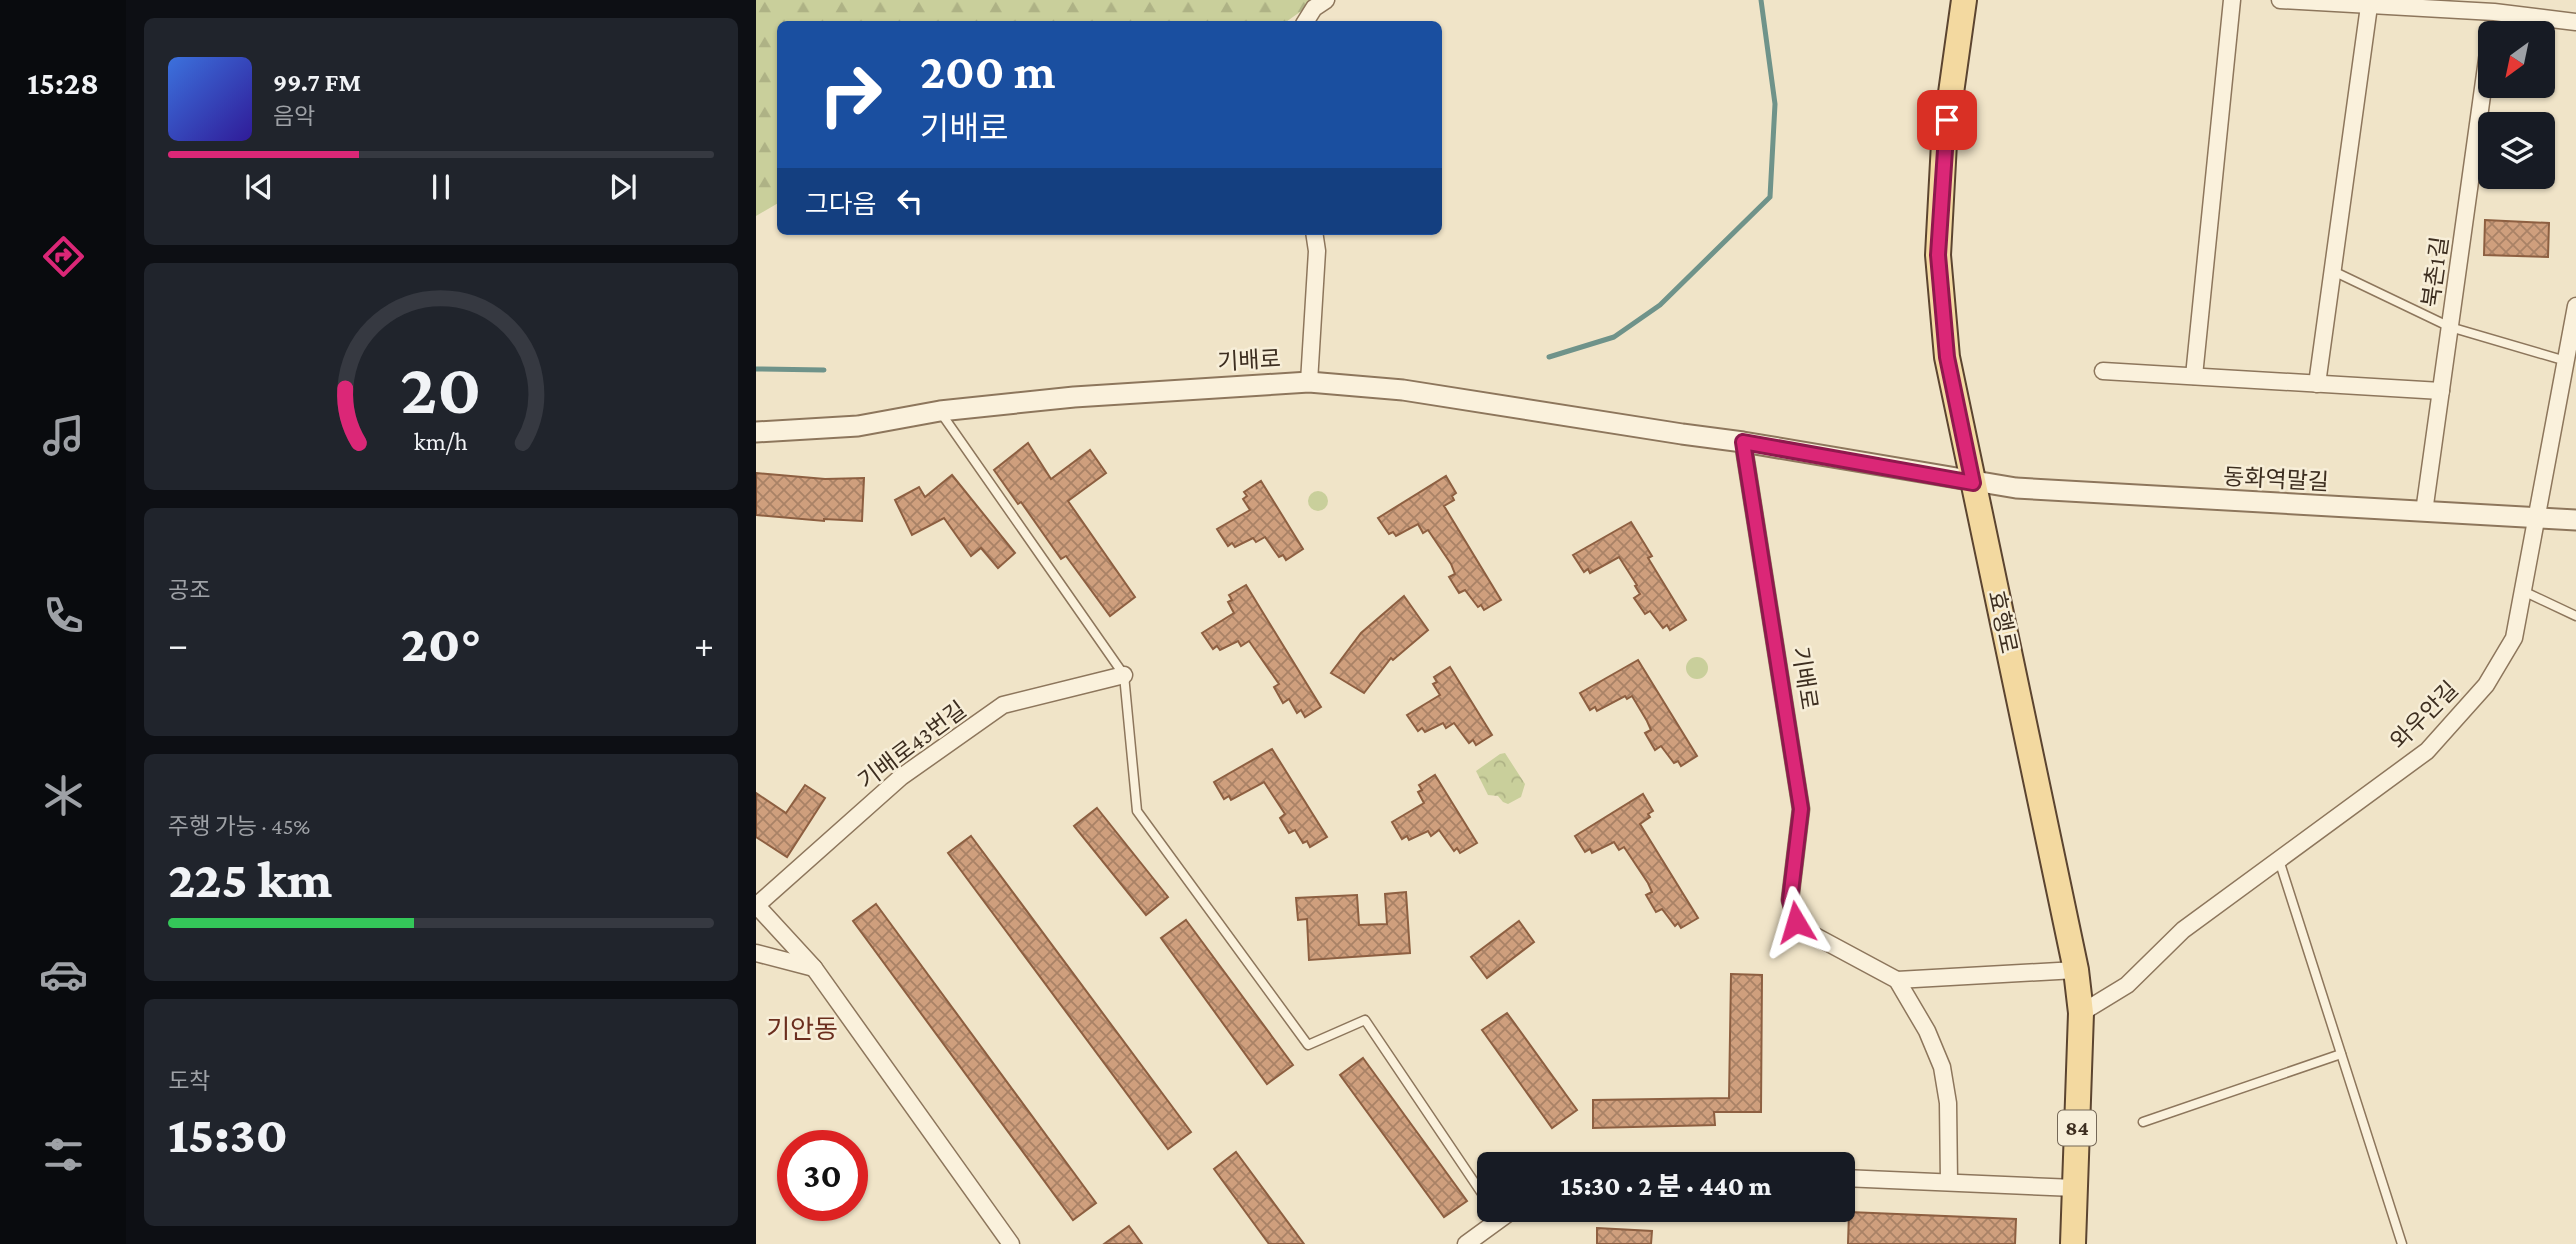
<!DOCTYPE html>
<html lang="ko">
<meta charset="utf-8">
<style>
:root{--surface:#171b24;--page:#20242c;--text:#f1f3f6;--muted:#9ea1a6;--line:#363941;--accent:#db2777}
body{margin:0;font-family:"Crimson Pro","Noto Sans KR",serif;background:var(--page);color:var(--text);height:100vh;display:flex;flex-direction:column;font-size:26px;white-space:nowrap}
*{box-sizing:border-box;margin:0}
p{font-size:23px;color:var(--muted)}
.icon{flex:none;width:38px;height:38px;fill:none;stroke:currentColor;stroke-width:2;stroke-linecap:round;stroke-linejoin:round}
.map{position:relative;flex:1;overflow:hidden}
.side{display:flex;flex-direction:column;gap:18px;padding:18px;background:#0d0f14;width:630px}
.side>*{flex:none}
.banner{position:absolute;left:21px;top:21px;width:665px;height:214px;border-radius:10px;box-shadow:0 2px 5px #0004;background:#1a4fa0;color:#fff;overflow:hidden}
.needle{width:46px;rotate:213deg}
.tools{position:absolute;left:1722px;top:21px;display:grid;gap:14px}
.tools a{display:grid;place-items:center;width:77px;height:77px;border-radius:10px;background:var(--surface);box-shadow:0 2px 5px #0004;font-size:35px}
.speed{position:absolute;left:21px;top:1130px;display:flex;gap:14px;font-size:35px;font-weight:700;text-align:center}
.speed>*{display:grid;place-content:center;width:91px;height:91px;border-radius:50%;background:var(--surface);box-shadow:0 2px 5px #0004;line-height:1}
.speed .limit{border:10px solid #d22;background:#fff;color:#111}
.pin{position:absolute;display:grid;place-items:center;width:60px;height:60px;color:#fff;margin:-30px;border-radius:14px;box-shadow:0 4px 10px #0006}
.me{position:absolute;width:77px;margin:-38px;rotate:353deg;stroke-linejoin:round;filter:drop-shadow(0 0 5px #0008)}
.turn{display:flex;align-items:center;gap:24px;height:147px;padding:0 28px;font-size:32px}
.turn .icon{width:91px;height:91px;stroke-width:2.5}
.turn b{display:block;font-size:49px;line-height:60px}
.then{display:flex;align-items:center;height:66px;padding:0 28px;background:#0003;gap:14px;font-size:26px}
.big{font-size:52px;font-weight:800;line-height:1.1}
.side .widget{flex:1;display:flex;flex-direction:column;justify-content:center;gap:10px;min-width:0;padding:0 24px;border-radius:10px;background:var(--page)}
.side .dial{align-items:center;gap:0}
.dial svg{height:182px;overflow:visible;fill:none;stroke:var(--line);stroke-width:7;stroke-linecap:round;text-anchor:middle}
.dial text{fill:var(--text);stroke:none}
.song{display:flex;align-items:center;gap:21px}
.cover{width:84px;height:84px;border-radius:10px;background:linear-gradient(135deg,hsl(220 70% 55%),hsl(250 70% 35%))}
.played{height:7px;border-radius:4px;background:linear-gradient(90deg,var(--accent) 35%,var(--line) 35%)}
.keys{display:flex;justify-content:space-around;direction:ltr}
.heat{display:flex;justify-content:space-between;align-items:center;font-size:38px;direction:ltr}
.charge{height:10px;border-radius:5px;background:linear-gradient(90deg,#34c759 45%,var(--line) 0)}
.trip{position:absolute;left:721px;top:1152px;width:378px;height:70px;border-radius:10px;background:var(--surface);box-shadow:0 2px 5px #0004;font-weight:800;line-height:70px;text-align:center}
main{display:flex;flex:1;min-height:0}
.tab-bar{display:flex;flex-direction:column;width:126px;justify-content:space-around;align-items:center;background:#090b0e;color:var(--muted)}
.tab-bar .icon{width:49px;height:49px}
.tab-bar .selected{color:var(--accent)}
.tab-bar b{font-size:32px;color:var(--text)}
.map>svg:first-child{display:block}
.grass{fill:#c9cf9b}
.forest{fill:url(#forest-firs)}
.park{fill:url(#park-crowns)}
.lines{fill:none;stroke-linecap:round;stroke-linejoin:round}
.stream{stroke:#6f938a;stroke-width:5}
.building{fill:url(#building-cross-hatch);stroke:#8d5f41;stroke-width:2}
.service-casing{stroke:#8d765c;stroke-width:11}
.minor-casing{stroke:#8d765c;stroke-width:19}
.tertiary-casing{stroke:#8d765c;stroke-width:23}
.primary-casing{stroke:#5b4430;stroke-width:28}
.service{stroke:#faf1dc;stroke-width:8}
.minor{stroke:#faf1dc;stroke-width:16}
.tertiary{stroke:#faf1dc;stroke-width:19}
.primary{stroke:#f3d9a0;stroke-width:24}
.route-casing{stroke:#8e194d;stroke-width:18}
.route{stroke:#db2777;stroke-width:12}
.labels{text-anchor:middle;dominant-baseline:central;stroke-width:5;stroke-linejoin:round;paint-order:stroke}
.shield{fill:#f7eed8;stroke:#756857;stroke-width:2}
.shield-label{font-size:21px;font-weight:bold;fill:#3d2e20}
.street-label{font-size:23px;fill:#3d2e20;stroke:#f7eed8}
.quarter-label{font-size:26px;fill:#6b2e1e;stroke:#f7eed8}
</style>
<main>
<nav class="tab-bar">
<b>15:28</b>
<svg class="icon selected" aria-label="directions" viewBox="0 0 24 24"><path d="M12 3l9 9-9 9-9-9zM9 14v-3h6M13 9l2 2-2 2"/></svg>
<svg class="icon" aria-label="music" viewBox="0 0 24 24"><path d="M9 18V5l10-2v13"/><circle cx="6" cy="18" r="3"/><circle cx="16" cy="16" r="3"/></svg>
<svg class="icon" aria-label="phone" viewBox="0 0 24 24"><path d="M5 4h4l2 5-3 2q2 4 5 5l2-3 5 2v4C11 20 4 13 5 4z"/></svg>
<svg class="icon" aria-label="climate" viewBox="0 0 24 24"><path d="M12 3v18M4 7l16 10M4 17L20 7"/></svg>
<svg class="icon" aria-label="car" viewBox="0 0 24 24"><path d="M5 17H2v-5l4-1 3-4h7l3 4 3 1v5h-3M9 17h6M6 11h13"/><circle cx="7" cy="17" r="2"/><circle cx="17" cy="17" r="2"/></svg>
<svg class="icon" aria-label="filters" viewBox="0 0 24 24"><path d="M4 7h16M4 17h16"/><circle cx="9" cy="7" r="2"/><circle cx="15" cy="17" r="2"/></svg>
</nav>
<section class="side">
<div class="widget">
<div class="song"><i class="cover"></i><div><b>99.7 FM</b><p>음악</p></div></div>
<div class="played"></div>
<div class="keys"><svg class="icon" aria-label="previous" viewBox="0 0 24 24"><path d="M18 5L8 12l10 7zM5 5v14"/></svg><svg class="icon" aria-label="pause" viewBox="0 0 24 24"><path d="M8 5v14M16 5v14"/></svg><svg class="icon" aria-label="next" viewBox="0 0 24 24"><path d="M6 5l10 7-10 7zM19 5v14"/></svg></div>
</div>
<div class="widget dial"><svg viewBox="0 0 100 80">
<path d="M14 69A42 42 0 1 1 86 69"/>
<path d="M14 69A42 42 0 0 1 8 45" stroke="#db2777"/>
<text x="50" y="56" font-size="32" font-weight="700">20</text>
<text x="50" y="72" font-size="11">km/h</text>
</svg></div>
<div class="widget"><p>공조</p>
<div class="heat"><a>−</a><b class="big">20°</b><a>+</a></div>
</div>
<div class="widget"><p>주행 가능 · 45%</p><b class="big">225 km</b><div class="charge"></div></div>
<div class="widget"><p>도착</p><b class="big">15:30</b></div>
</section>
<div class="map">
<svg width="1820" height="1244" viewBox="0 0 1820 1244">
<defs>
<pattern id="forest-firs" width="22" height="20" patternUnits="userSpaceOnUse" patternTransform="scale(1.75)"><rect width="22" height="20" fill="#c9cf9b"/><path d="M5 1l3.5 6h-7zM16 11l3.5 6h-7z" fill="#aeb285"/></pattern>
<pattern id="park-crowns" width="20" height="18" patternUnits="userSpaceOnUse" patternTransform="scale(1.75)"><rect width="20" height="18" fill="#c9cf9b"/><path d="M2 6a3 3 0 1 1 6 0M12 15a3 3 0 1 1 6 0" fill="none" stroke="#aeb285"/></pattern>
<pattern id="building-cross-hatch" width="8" height="8" patternUnits="userSpaceOnUse" patternTransform="scale(1.75)"><rect width="8" height="8" fill="#cf9f7d"/><path d="M0 0l8 8M0 8l8-8" fill="none" stroke="#a98266"/></pattern>
</defs>
<rect width="100%" height="100%" fill="#f0e4c8"/>
<g class="grass">
<circle cx="562" cy="501" r="10"/>
<circle cx="941" cy="668" r="11"/>
</g>
<polygon class="forest" points="0,0 561,0 527,24 24,24 24,202 0,216"/>
<polygon class="park" points="749,753 769,784 765,797 752,804 747,802 742,796 732,795 720,771 744,754"/>
<g class="lines">
<g class="stream">
<polyline points="793,357 858,337 904,305 1014,197 1019,104 1005,0"/>
<polyline points="0,369 68,370"/>
</g>
</g>
<g class="building">
<polygon points="1729,220 1793,223 1792,257 1728,255"/>
<polygon points="272,443 295,479 334,450 350,473 312,501 379,597 354,616 310,556 305,559 265,502 262,504 238,470"/>
<polygon points="0,473 69,479 108,478 106,521 68,519 68,521 0,515"/>
<polygon points="196,475 259,553 242,568 225,548 215,556 188,518 156,535 139,500 163,487 169,497"/>
<polygon points="690,476 700,493 696,496 698,500 688,506 745,600 728,610 725,605 722,607 709,590 703,593 693,577 699,574 695,564 672,530 667,533 662,524 640,536 637,532 633,534 622,518"/>
<polygon points="505,481 547,549 530,560 527,555 523,557 509,537 500,542 497,538 479,547 476,543 472,546 461,529 494,510 487,499 491,496 488,492"/>
<polygon points="875,522 896,556 892,558 930,620 914,630 911,625 907,628 894,611 889,614 878,598 884,594 879,586 881,585 863,557 834,573 832,569 828,572 817,555"/>
<polygon points="490,585 565,707 549,717 545,710 541,713 533,699 527,703 518,687 523,684 493,641 485,646 482,641 464,650 461,646 457,649 446,633 478,613 472,602 476,600 473,595"/>
<polygon points="648,596 672,630 637,660 635,658 608,693 575,673 605,633"/>
<polygon points="882,660 941,756 925,766 922,761 918,763 905,746 899,750 889,733 895,730 891,721 876,696 871,699 869,696 841,711 839,707 834,710 824,693"/>
<polygon points="694,667 736,735 720,745 717,740 713,743 698,723 690,728 687,723 669,732 666,728 662,731 651,715 684,695 677,684 681,682 678,677"/>
<polygon points="516,749 571,837 554,847 551,841 547,843 539,830 533,833 524,818 529,814 508,782 475,800 473,796 468,799 458,782"/>
<polygon points="679,775 721,843 704,853 701,848 698,851 683,830 675,836 672,831 653,840 651,836 646,839 636,822 668,803 662,792 666,790 663,785"/>
<polygon points="49,785 69,798 31,857 0,837 0,793 30,813"/>
<polygon points="887,794 897,811 892,814 894,817 884,824 942,918 925,928 922,923 919,926 906,909 900,912 890,895 896,892 892,883 868,847 863,850 858,842 836,853 834,849 829,852 819,836"/>
<polygon points="341,808 412,897 390,915 318,826"/>
<polygon points="215,836 435,1132 412,1149 192,853"/>
<polygon points="650,892 654,953 553,960 551,919 542,920 540,898 601,895 603,925 631,924 629,894"/>
<polygon points="120,904 340,1203 317,1220 97,921"/>
<polygon points="430,920 537,1065 511,1084 405,938"/>
<polygon points="763,921 778,942 731,978 715,957"/>
<polygon points="975,974 1006,975 1005,1112 958,1112 959,1125 837,1128 837,1100 973,1098"/>
<polygon points="751,1013 821,1110 796,1128 726,1030"/>
<polygon points="607,1058 711,1201 688,1217 584,1075"/>
<polygon points="480,1152 548,1244 513,1244 458,1169"/>
<polygon points="1093,1212 1260,1219 1259,1244 1092,1244"/>
<polygon points="373,1226 386,1244 348,1244"/>
<polygon points="841,1228 896,1231 895,1244 841,1244"/>
</g>
<g class="lines">
<g class="service-casing">
<g id="service">
<polyline points="1577,271 1694,327 1810,361"/>
<polyline points="185,413 368,675 381,811 552,1045 609,1020 733,1204"/>
<polyline points="1767,591 1820,616"/>
<polyline points="1523,860 1646,1244"/>
<polyline points="1387,1122 1585,1054"/>
</g>
</g>
<g class="minor-casing">
<g id="minor">
<polyline points="1524,0 1738,12 1820,22"/>
<polyline points="548,24 558,8 570,0"/>
<polyline points="1347,371 1685,391"/>
<polyline points="1438,376 1476,0"/>
<polyline points="553,382 561,251 558,231"/>
<polyline points="1561,384 1613,6"/>
<polyline points="987,442 1045,809 1034,900 1040,922 1048,930 1141,980 1171,1031 1186,1067 1192,1103 1193,1182"/>
<polyline points="1668,512 1734,38"/>
<polyline points="0,906 145,777 247,705 368,675"/>
<polyline points="1,906 58,968 255,1244"/>
<polyline points="0,953 58,968"/>
<polyline points="1141,980 1320,970"/>
<polyline points="1325,1013 1371,985 1427,930 1671,751 1730,685 1758,638 1820,306"/>
<polyline points="1087,1178 1319,1188"/>
<polyline points="710,1244 758,1209"/>
</g>
</g>
<g class="tertiary-casing">
<polyline id="tertiary" points="0,432 102,426 184,411 318,397 553,382 647,390 926,434 987,442 1260,488 1820,520"/>
</g>
<g class="primary-casing">
<polyline id="primary" points="1208,0 1188,143 1182,255 1191,357 1320,970 1325,1013 1317,1244"/>
</g>
<use href="#service" class="service"/>
<use href="#minor" class="minor"/>
<use href="#tertiary" class="tertiary"/>
<use href="#primary" class="primary"/>
</g>
<g class="lines">
<g class="route-casing">
<polyline id="route" points="1040,922 1034,900 1045,809 987,442 1217,483 1191,357 1182,255 1191,120"/>
</g>
<use href="#route" class="route"/>
</g>
<g class="labels">
<rect class="shield" x="1302" y="1110.5" width="38" height="35" rx="5"/>
<g class="shield-label">
<text x="1321" y="1128">84</text>
</g>
<g class="street-label">
<text transform="translate(1679 272) rotate(-82)">북촌1길</text>
<text transform="translate(493 360) rotate(-3)">기배로</text>
<text transform="translate(1520 479) rotate(3)">동화역말길</text>
<text transform="translate(1247 622) rotate(78)">효행로</text>
<text transform="translate(1049 678) rotate(81)">기배로</text>
<text transform="translate(1668 715) rotate(-45)">와우안길</text>
<text transform="translate(156 745) rotate(-37)">기배로43번길</text>
</g>
<g class="quarter-label">
<text x="46" y="1029">기안동</text>
</g>
</g>
</svg>
<div class="tools">
<a><svg class="needle" viewBox="-14 -14 28 28"><path d="M0-13l5 13h-10z" fill="#e53935"/><path d="M0 13l5-13h-10z" fill="#9ea1a6"/></svg></a>
<a><svg class="icon" aria-label="layers" viewBox="0 0 24 24"><path d="M12 4l9 5-9 5-9-5zM3 14l9 5 9-5"/></svg></a>
</div>
<div class="speed"><div class="limit">30</div></div>
<div class="pin" style="left:1191px;top:120px;background:#d93025"><svg class="icon" aria-label="arrive" viewBox="0 0 24 24"><path d="M6 21V4h12l-3 4 3 4H6"/></svg></div>
<svg class="me" style="left:1040px;top:922px" viewBox="-20 -20 40 40"><path d="M0-17L14 15 0 8-14 15z" fill="#db2777" stroke="#fff" stroke-width="4"/></svg>
<div class="trip">15:30 · 2 분 · 440 m</div>
<div class="banner">
<div class="turn"><svg class="icon" aria-label="right" viewBox="0 0 24 24"><path d="M7 20v-9h11M14 6l5 5-5 5"/></svg><div><b>200 m</b>기배로</div></div>
<div class="then">그다음<svg class="icon" aria-label="left" viewBox="0 0 24 24"><path d="M17 20v-9H6M10 6l-5 5 5 5"/></svg></div>
</div>
</div>
</main>
